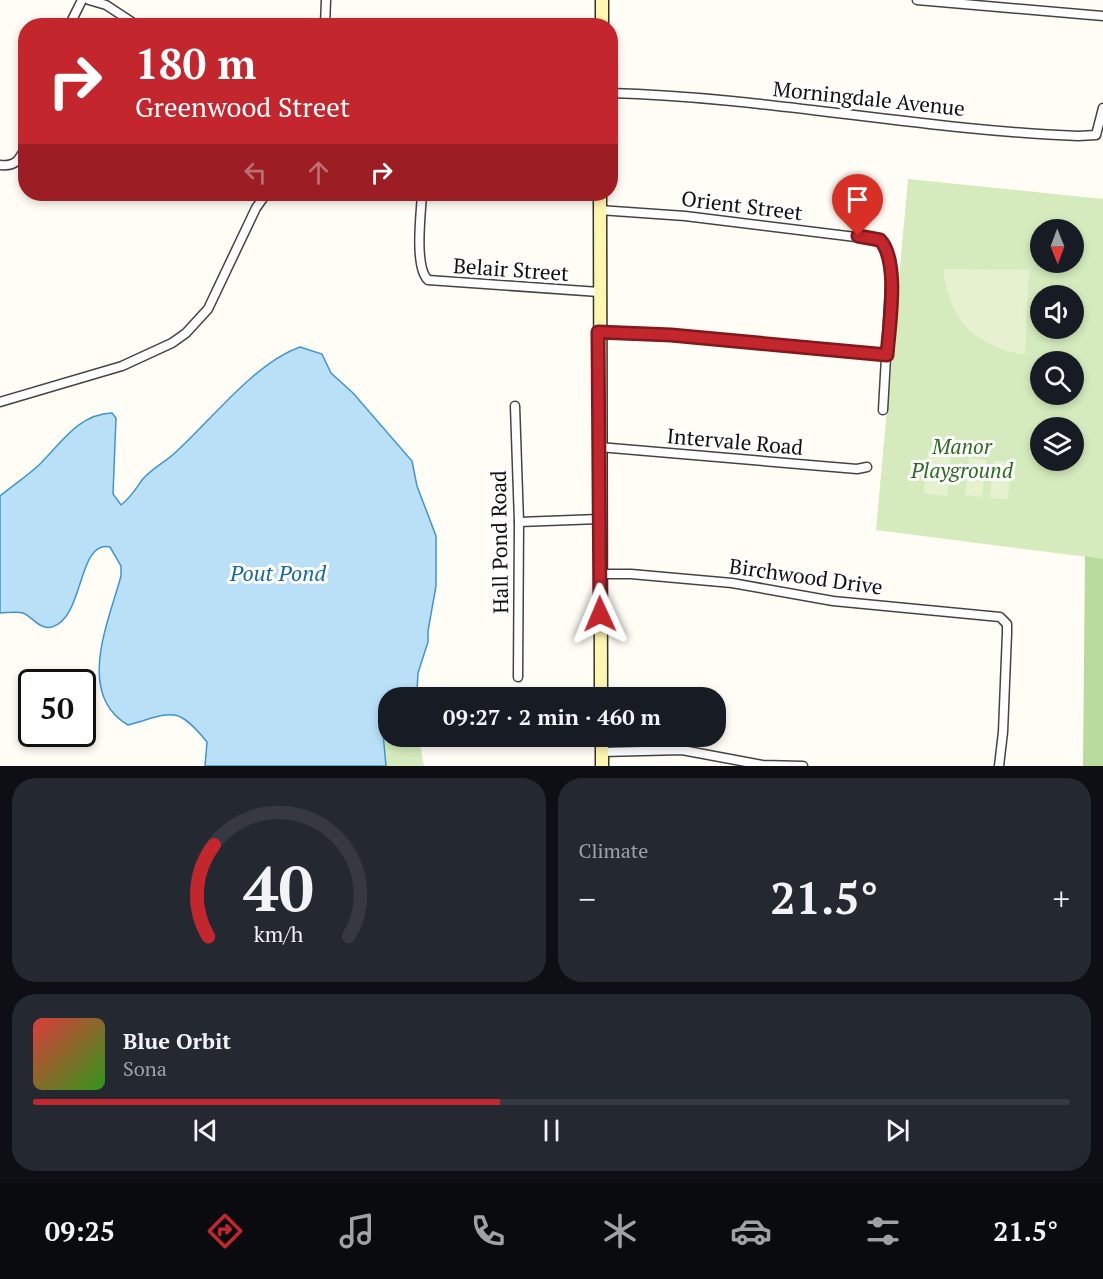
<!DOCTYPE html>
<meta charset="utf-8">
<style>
:root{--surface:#171b24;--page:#242831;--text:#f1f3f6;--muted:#9ea1a6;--line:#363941;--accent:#c4262e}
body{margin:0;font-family:"PT Serif",serif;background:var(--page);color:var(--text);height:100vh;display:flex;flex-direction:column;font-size:22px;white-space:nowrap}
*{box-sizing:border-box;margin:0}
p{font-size:20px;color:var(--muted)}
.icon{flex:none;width:33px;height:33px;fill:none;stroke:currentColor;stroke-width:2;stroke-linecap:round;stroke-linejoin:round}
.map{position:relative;height:766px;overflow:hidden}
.panel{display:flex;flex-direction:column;gap:12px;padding:12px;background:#0d0f14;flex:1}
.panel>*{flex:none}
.banner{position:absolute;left:18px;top:18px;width:600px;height:183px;border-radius:24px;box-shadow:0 3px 9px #0003;background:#c4262e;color:#fff;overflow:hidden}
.needle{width:39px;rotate:179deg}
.tools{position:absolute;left:1030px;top:219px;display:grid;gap:12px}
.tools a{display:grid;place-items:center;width:54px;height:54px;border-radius:50%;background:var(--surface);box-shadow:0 3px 9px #0003;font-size:30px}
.speed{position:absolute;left:18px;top:669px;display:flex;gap:12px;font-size:30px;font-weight:700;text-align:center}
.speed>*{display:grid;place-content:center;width:78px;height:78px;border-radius:50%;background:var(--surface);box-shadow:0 3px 9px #0003;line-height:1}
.speed .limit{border:3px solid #111;border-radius:9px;background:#fff;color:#111}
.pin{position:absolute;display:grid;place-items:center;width:51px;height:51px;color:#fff;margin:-62px -26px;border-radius:50% 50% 50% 0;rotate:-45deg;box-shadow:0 0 6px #0007}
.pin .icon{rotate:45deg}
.me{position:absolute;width:66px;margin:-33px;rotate:359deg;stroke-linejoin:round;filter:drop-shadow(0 0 4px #0008)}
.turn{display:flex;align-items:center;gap:21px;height:126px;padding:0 18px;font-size:27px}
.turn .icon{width:78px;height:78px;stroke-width:2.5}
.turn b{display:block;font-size:42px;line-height:51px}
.lanes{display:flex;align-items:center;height:57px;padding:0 18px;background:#0003;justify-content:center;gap:30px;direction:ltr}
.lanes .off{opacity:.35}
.big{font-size:45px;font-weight:700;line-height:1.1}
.panel .widget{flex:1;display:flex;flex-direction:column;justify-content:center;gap:9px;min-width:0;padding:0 21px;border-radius:24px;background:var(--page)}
.panel .dial{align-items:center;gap:0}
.dial svg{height:156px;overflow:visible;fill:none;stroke:var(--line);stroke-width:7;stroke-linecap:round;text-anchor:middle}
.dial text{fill:var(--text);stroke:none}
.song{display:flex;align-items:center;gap:18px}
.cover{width:72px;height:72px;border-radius:9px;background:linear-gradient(135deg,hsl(0 70% 55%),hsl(110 70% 35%))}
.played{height:6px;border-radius:3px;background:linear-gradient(90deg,var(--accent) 45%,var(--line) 45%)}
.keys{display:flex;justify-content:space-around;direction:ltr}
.heat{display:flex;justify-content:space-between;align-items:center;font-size:33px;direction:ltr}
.panel .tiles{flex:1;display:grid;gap:12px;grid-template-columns:1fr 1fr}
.widget:last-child{grid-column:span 2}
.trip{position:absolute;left:378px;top:687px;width:348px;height:60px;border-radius:24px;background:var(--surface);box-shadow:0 3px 9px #0003;font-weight:700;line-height:60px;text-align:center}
.tabs{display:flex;height:96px;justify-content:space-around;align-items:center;background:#090b0e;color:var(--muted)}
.tabs .icon{width:42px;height:42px}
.tabs .selected{color:var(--accent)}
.tabs b{font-size:27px;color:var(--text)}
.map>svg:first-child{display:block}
.green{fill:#d5ebbd;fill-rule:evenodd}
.forest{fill:#b9dc9c}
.pitch{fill:#e6f2cf}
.water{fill:#b9e0f7;stroke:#3f96cf;stroke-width:1.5}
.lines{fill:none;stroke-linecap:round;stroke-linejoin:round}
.street-casing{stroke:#444;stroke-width:11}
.secondary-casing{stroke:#333;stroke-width:15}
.street{stroke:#fff;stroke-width:8}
.secondary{stroke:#fff6b0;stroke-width:12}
.route-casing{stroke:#7f191e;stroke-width:15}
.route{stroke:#c4262e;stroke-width:10}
.labels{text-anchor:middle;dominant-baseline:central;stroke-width:6;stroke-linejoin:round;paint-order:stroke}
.street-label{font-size:21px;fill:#111;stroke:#fff}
.park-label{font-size:21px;font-style:italic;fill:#2f6b1f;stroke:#fff}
.water-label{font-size:22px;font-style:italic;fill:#1768a6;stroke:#fff}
</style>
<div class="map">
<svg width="1103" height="766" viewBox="0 0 1103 766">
<rect width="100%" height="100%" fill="#fffdf5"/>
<g class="green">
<path d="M908,179L1103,199V559L876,530ZM1041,230H1074V262H1041ZM1041,296H1074V328H1041ZM1041,362H1074V394H1041ZM1041,428H1074V460H1041Z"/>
<polygon points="388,722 388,736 423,737 420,745 424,766 386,766 383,733"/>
</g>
<polygon class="forest" points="1085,556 1103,559 1103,766 1083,766"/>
<g class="pitch">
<path d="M943,269L1029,270L1025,355C973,345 950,322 943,269Z"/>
<polygon points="928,452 951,454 947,496 924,493"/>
<polygon points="969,458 986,460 982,497 965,495"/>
<polygon points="994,461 1011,462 1008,499 990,498"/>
</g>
<path class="water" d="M300,347L322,354L331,373L353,393L412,461L417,486L436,536V586L428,631V642L418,673L417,692L412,697L388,698V722L383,733L386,766H205L207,742C176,704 172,713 128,725C75,694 109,621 121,576V566L110,547C77,540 85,617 52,627C39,630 33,617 23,613C17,611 7,613 0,613V496C13,485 29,475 41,463C62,442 79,414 112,413L116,418L113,494L121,505C131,497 135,490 142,480C151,469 167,461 177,451C213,418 255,363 300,347Z"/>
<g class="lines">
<g class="street-casing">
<g id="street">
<polyline points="89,0 106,5 138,26"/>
<polyline points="917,0 1103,16"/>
<polyline points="69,26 82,0"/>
<polyline points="325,26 326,0"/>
<path d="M610,93C767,97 921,130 1078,136L1096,135L1103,108"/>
<path d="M0,165C16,167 20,159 26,146"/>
<path d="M422,194C421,213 414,267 428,280L599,292"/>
<polyline points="599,210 685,216 880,240 888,251 891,269 883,410"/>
<polyline points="598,332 671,335 887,355"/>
<polyline points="0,402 122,366 172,343 186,333 208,309 256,208 266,194"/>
<polyline points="515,406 519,522 518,677"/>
<polyline points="599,447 857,469 867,467"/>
<polyline points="519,522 599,519"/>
<polyline points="599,574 631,574 732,583 833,601 1000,617 1007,624 1007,633 1003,732 999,766"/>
<polyline points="602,752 682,750 762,765 803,766"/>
</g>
</g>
<g class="secondary-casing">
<g id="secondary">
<polyline points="602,26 602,0"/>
<polyline points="600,194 601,698"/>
<polyline points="602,736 602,766"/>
</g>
</g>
<use href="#street" class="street"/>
<use href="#secondary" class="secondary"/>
</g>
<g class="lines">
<g class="route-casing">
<path id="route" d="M600,614L598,332L671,335L887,355C889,327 900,261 880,240L858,236"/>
</g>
<use href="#route" class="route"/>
</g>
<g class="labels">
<g class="street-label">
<text transform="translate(869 98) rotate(6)">Morningdale Avenue</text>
<text transform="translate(742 205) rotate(7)">Orient Street</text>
<text transform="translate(511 269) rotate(4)">Belair Street</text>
<text transform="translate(735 441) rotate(5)">Intervale Road</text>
<text transform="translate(499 542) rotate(-91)">Hall Pond Road</text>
<text transform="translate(806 576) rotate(8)">Birchwood Drive</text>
</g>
<g class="park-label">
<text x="962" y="446">Manor<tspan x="962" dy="24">Playground</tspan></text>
</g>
<g class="water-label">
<text x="278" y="572">Pout Pond</text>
</g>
</g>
</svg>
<div class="tools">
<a><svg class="needle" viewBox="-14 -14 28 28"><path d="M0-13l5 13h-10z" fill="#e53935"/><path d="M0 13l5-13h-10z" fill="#9ea1a6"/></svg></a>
<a><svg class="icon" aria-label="sound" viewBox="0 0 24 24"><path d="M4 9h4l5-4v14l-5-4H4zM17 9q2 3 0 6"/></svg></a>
<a><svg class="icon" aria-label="search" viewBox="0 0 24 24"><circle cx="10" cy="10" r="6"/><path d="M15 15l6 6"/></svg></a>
<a><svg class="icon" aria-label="layers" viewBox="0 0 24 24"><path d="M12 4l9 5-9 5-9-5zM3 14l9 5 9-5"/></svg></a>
</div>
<div class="speed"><div class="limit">50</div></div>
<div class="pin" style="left:858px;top:236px;background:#d93025"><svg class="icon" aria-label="arrive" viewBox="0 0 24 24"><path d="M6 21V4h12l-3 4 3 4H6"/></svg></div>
<svg class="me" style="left:600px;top:614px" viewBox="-20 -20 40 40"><path d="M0-17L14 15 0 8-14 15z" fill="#c4262e" stroke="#fff" stroke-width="4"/></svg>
<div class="trip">09:27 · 2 min · 460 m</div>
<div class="banner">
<div class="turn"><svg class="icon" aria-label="right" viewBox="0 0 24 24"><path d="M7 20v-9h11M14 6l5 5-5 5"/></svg><div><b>180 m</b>Greenwood Street</div></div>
<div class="lanes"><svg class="icon off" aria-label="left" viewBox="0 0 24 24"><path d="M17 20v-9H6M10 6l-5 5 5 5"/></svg><svg class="icon off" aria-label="ahead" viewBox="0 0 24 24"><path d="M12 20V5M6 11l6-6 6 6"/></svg><svg class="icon" aria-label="right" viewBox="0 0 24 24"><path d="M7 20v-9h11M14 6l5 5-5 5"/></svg></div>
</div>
</div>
<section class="panel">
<div class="tiles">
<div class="widget dial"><svg viewBox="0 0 100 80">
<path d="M14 69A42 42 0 1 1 86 69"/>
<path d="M14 69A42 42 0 0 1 17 22" stroke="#c4262e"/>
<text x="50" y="56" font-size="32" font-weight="700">40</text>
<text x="50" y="72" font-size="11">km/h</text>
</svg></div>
<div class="widget"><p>Climate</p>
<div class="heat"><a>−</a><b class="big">21.5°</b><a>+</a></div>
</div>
<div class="widget">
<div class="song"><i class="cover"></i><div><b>Blue Orbit</b><p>Sona</p></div></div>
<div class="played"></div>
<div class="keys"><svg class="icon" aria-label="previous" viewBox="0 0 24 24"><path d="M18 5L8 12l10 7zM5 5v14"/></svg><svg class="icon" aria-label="pause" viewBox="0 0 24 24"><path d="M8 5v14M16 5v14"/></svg><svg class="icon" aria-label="next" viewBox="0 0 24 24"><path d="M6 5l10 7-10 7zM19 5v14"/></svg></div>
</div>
</div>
</section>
<nav class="tabs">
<b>09:25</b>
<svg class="icon selected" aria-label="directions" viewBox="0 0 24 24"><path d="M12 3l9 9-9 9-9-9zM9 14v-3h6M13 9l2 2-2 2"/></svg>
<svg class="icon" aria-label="music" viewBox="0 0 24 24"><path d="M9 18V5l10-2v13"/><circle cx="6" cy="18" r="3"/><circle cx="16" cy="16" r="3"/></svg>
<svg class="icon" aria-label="phone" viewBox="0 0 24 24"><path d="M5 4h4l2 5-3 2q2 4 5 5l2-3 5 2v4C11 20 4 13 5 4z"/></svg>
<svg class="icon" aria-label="climate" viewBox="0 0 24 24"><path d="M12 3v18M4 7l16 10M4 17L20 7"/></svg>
<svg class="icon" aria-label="car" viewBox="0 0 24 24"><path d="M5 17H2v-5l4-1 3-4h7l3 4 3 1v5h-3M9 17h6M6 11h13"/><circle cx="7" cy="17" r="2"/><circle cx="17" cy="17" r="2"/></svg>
<svg class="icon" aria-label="filters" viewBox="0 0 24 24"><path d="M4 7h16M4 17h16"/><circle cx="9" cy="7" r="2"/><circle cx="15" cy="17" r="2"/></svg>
<b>21.5°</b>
</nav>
